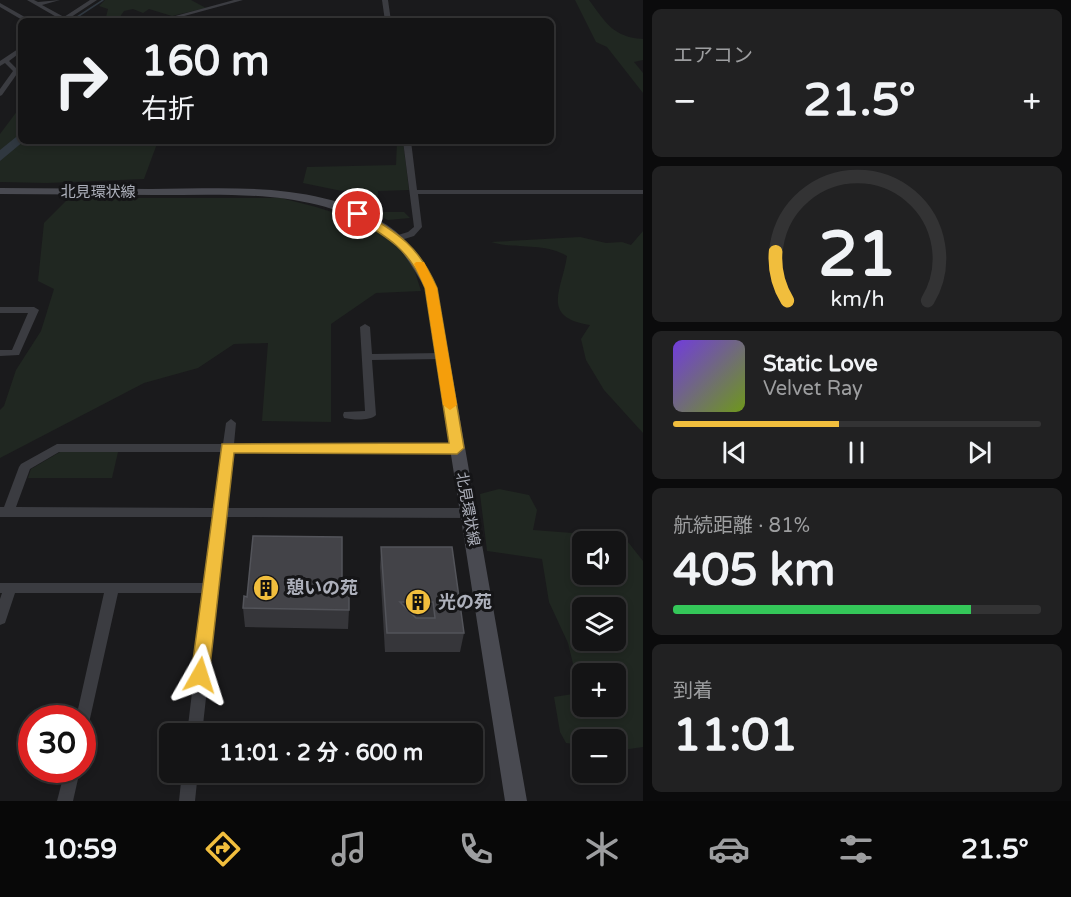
<!DOCTYPE html>
<html lang="ja">
<meta charset="utf-8">
<style>
:root{--surface:#141415;--page:#212122;--text:#f1f3f6;--muted:#9d9ea0;--line:#333334;--accent:#f1be3d}
body{margin:0;font-family:"Varela Round","Noto Sans JP",sans-serif;background:var(--page);color:var(--text);height:100vh;display:flex;flex-direction:column;font-size:22px;white-space:nowrap}
*{box-sizing:border-box;margin:0}
p{font-size:20px;color:var(--muted)}
.icon{flex:none;width:33px;height:33px;fill:none;stroke:currentColor;stroke-width:2;stroke-linecap:round;stroke-linejoin:round}
.map{position:relative;flex:1;overflow:hidden}
.drawer{display:flex;flex-direction:column;gap:9px;padding:9px;background:#0b0b0c;width:428px}
.drawer>*{flex:none}
.banner{position:absolute;left:18px;top:18px;width:536px;height:126px;border-radius:9px;box-shadow:0 3px 9px #0003,0 0 0 2px var(--line);background:#141415;color:var(--text);overflow:hidden}
.fabs{position:absolute;left:572px;top:531px;display:grid;gap:12px}
.fabs a{display:grid;place-items:center;width:54px;height:54px;border-radius:9px;background:var(--surface);box-shadow:0 3px 9px #0003,0 0 0 2px var(--line);font-size:30px}
.speed{position:absolute;left:18px;top:705px;display:flex;gap:12px;font-size:30px;font-weight:700;text-align:center}
.speed>*{display:grid;place-content:center;width:78px;height:78px;border-radius:50%;background:var(--surface);box-shadow:0 3px 9px #0003,0 0 0 2px var(--line);line-height:1}
.speed .limit{border:9px solid #d22;background:#fff;color:#111}
.pin{position:absolute;display:grid;place-items:center;width:51px;height:51px;color:#fff;margin:-26px;border:3px solid #fff;border-radius:50%;box-shadow:0 2px 6px #0007}
.me{position:absolute;width:66px;margin:-33px;rotate:6deg;stroke-linejoin:round;filter:drop-shadow(0 0 4px #0008)}
.turn{display:flex;align-items:center;gap:21px;height:126px;padding:0 24px;font-size:27px}
.turn .icon{width:78px;height:78px;stroke-width:2.5}
.turn b{display:block;font-size:42px;line-height:51px}
.big{font-size:45px;font-weight:700;line-height:1.1}
.drawer .widget{flex:1;display:flex;flex-direction:column;justify-content:center;gap:9px;min-width:0;padding:0 21px;border-radius:9px;background:var(--page)}
.drawer .dial{align-items:center;gap:0}
.dial svg{height:156px;overflow:visible;fill:none;stroke:var(--line);stroke-width:7;stroke-linecap:round;text-anchor:middle}
.dial text{fill:var(--text);stroke:none}
.song{display:flex;align-items:center;gap:18px}
.cover{width:72px;height:72px;border-radius:9px;background:linear-gradient(135deg,hsl(260 70% 55%),hsl(80 70% 35%))}
.played{height:6px;border-radius:3px;background:linear-gradient(90deg,var(--accent) 45%,var(--line) 45%)}
.keys{display:flex;justify-content:space-around;direction:ltr}
.heat{display:flex;justify-content:space-between;align-items:center;font-size:33px;direction:ltr}
.charge{height:9px;border-radius:4px;background:linear-gradient(90deg,#34c759 81%,var(--line) 0)}
.trip{position:absolute;left:159px;top:723px;width:324px;height:60px;border-radius:9px;background:var(--surface);box-shadow:0 3px 9px #0003,0 0 0 2px var(--line);font-weight:700;line-height:60px;text-align:center}
.tab-bar{display:flex;height:96px;justify-content:space-around;align-items:center;background:#080808;color:var(--muted)}
.tab-bar .icon{width:42px;height:42px}
.tab-bar .active{color:var(--accent)}
.tab-bar b{font-size:27px;color:var(--text)}
main{display:flex;flex:1;min-height:0}
.map>svg:first-child{display:block}
.green{fill:#202721;fill-rule:evenodd}
.lines{fill:none;stroke-linecap:round;stroke-linejoin:round}
.stream{stroke:#303840;stroke-width:1.5}
.river{fill:#303840;fill-rule:evenodd}
.street{fill:#3b3c41;fill-rule:evenodd}
.secondary{fill:#494a51;fill-rule:evenodd}
.wall{fill:#36363a}
.building{fill:#434348;stroke:#53545a;stroke-width:1.5;fill-rule:evenodd}
.route{fill:#f1be3d;stroke:#9d7c28;stroke-width:1.5}
.slow{fill:#f59e0b}
.labels{text-anchor:middle;dominant-baseline:central;stroke-width:6;stroke-linejoin:round;paint-order:stroke}
.street-label{font-size:15px;fill:#adb0bb;stroke:#151517}
.near-poi-label{font-size:18px;font-weight:bold;fill:#adb0bb;stroke:#151517;text-anchor:start}
</style>
<main>
<div class="map">
<svg width="644" height="801" viewBox="0 0 644 801">
<rect width="100%" height="100%" fill="#1a1a1c"/>
<g class="green">
<polygon points="105,0 191,0 206,8 172,16 149,9 143,13 133,9 124,11 117,21 105,21 108,9 99,6"/>
<path d="M575,0H589C606,23 613,37 643,39V60L634,62L643,73V93L607,47L596,42Z"/>
<polygon points="21,106 21,141 158,141 144,179 47,183 0,182 0,134"/>
<polygon points="397,141 403,141 409,190 378,191 377,212 404,212 410,218 388,220 351,203 365,202 366,191 342,191 303,183 307,167 396,165"/>
<polygon points="69,198 281,198 316,207 351,218 385,235 412,262 421,291 376,293 331,324 331,422 262,421 268,343 234,344 198,368 144,383 0,458 0,410 4,406 16,370 41,331 54,289 38,281 44,223"/>
<path d="M643,231V447V433L604,390L586,360L581,339L590,325C540,317 562,290 567,256C543,242 517,250 491,242L580,237L606,243L622,242L631,245Z"/>
<polygon points="60,452 118,452 112,478 28,478 31,469"/>
<path d="M499,489L529,495L537,510L533,530L624,537L643,561V747L615,751V740H582V745L566,743L560,732L554,697L580,693L568,643L549,602L542,559L487,551L480,494ZM582,542H615V574H582ZM582,608H615V640H582ZM582,674H615V706H582Z"/>
</g>
<g class="lines">
<polyline class="stream" points="71,21 103,0"/>
<polygon class="river" points="21,133 21,141 24,141 0,161 0,150"/>
<g class="street">
<polygon points="27,0 34,0 38,2 60,0 42,5 64,17 90,0 97,0 65,21 58,21 60,19"/>
<polygon points="234,0 243,0 166,21 157,21"/>
<polygon points="382,0 388,0 391,21 385,21"/>
<polygon points="0,3 30,20 31,21 24,21 0,7"/>
<polygon points="21,47 21,52 9,61 19,71 2,95 0,96 0,89 13,71 5,63 0,66 0,61"/>
<polygon points="403,141 411,141 417,190 644,190 644,194 418,194 422,227 414,236 398,241 394,238 395,236 408,232 414,227"/>
<polygon points="0,307 34,307 39,310 19,355 0,356 0,350 12,350 28,313 0,313"/>
<path d="M365,324L370,327L372,354L442,353L447,356L442,359L372,360L376,415C370,421 353,420 344,418L343,415L344,412L365,411L360,327Z"/>
<path d="M231,419L236,423L234,444L457,445L461,446L463,449L461,452L457,453L233,452L227,508H469L473,510L475,513L473,516L469,518L226,517L202,734H187L204,593H118L89,723L87,728L82,730V718H76L104,593H15L5,623L0,625V599L2,593H0V583H206L214,517H0V507H4L19,467L21,464L57,444H223L226,423ZM59,452H222L215,508L16,507L30,469Z"/>
<polygon points="65,770 80,770 73,801 57,801"/>
<polygon points="182,772 198,772 195,801 179,801"/>
</g>
<path class="secondary" d="M0,188C50,188 100,189 151,189C227,189 319,180 387,225C410,240 423,264 437,288L527,801H505L425,288C412,266 399,242 377,229C310,189 230,195 155,195C103,195 52,194 0,194Z"/>
</g>
<g class="wall">
<polygon points="381,547 464,633 460,652 385,652 380,567"/>
<polygon points="342,594 349,610 348,629 245,627 243,608 247,597"/>
</g>
<g class="building">
<polygon points="253,536 342,537 342,594 349,594 349,610 243,608 244,596 247,597"/>
<path d="M381,547H452L464,633H387ZM400,602H433L435,618H416Z"/>
</g>
<path class="route" d="M354,212H362C399,234 419,246 437,288L464,448L457,454L234,453L209,675L207,681L200,683L194,681L191,675L222,444L449,443L425,288C410,250 388,237 354,217Z"/>
<polygon class="slow" points="416,262 424,262 437,288 457,405 450,410 443,405 425,288 414,264"/>
<defs>
<g id="building-disc" transform="scale(1.35)"><circle r="9.5" fill="#f1be3d" stroke="#151517"/><path d="M-4-6H4V6H1V3H-1V6H-4ZM-2.5-4.3h1.7v1.8h-1.7ZM.8-4.3h1.7v1.8H.8ZM-2.5-1h1.7V.8h-1.7ZM.8-1h1.7V.8H.8Z" fill="#111"/></g>
</defs>
<g fill-rule="evenodd">
<use href="#building-disc" x="266" y="588"/>
<use href="#building-disc" x="418" y="602"/>
</g>
<g class="labels">
<g class="street-label">
<text x="98" y="192">北見環状線</text>
<text transform="translate(468 509) rotate(80)">北見環状線</text>
</g>
<g class="near-poi-label">
<text x="286" y="588">憩いの苑</text>
<text x="438" y="602">光の苑</text>
</g>
</g>
</svg>
<div class="fabs">
<a><svg class="icon" aria-label="sound" viewBox="0 0 24 24"><path d="M4 9h4l5-4v14l-5-4H4zM17 9q2 3 0 6"/></svg></a>
<a><svg class="icon" aria-label="layers" viewBox="0 0 24 24"><path d="M12 4l9 5-9 5-9-5zM3 14l9 5 9-5"/></svg></a>
<a>+</a>
<a>−</a>
</div>
<div class="speed"><div class="limit">30</div></div>
<div class="pin" style="left:358px;top:214px;background:#d93025"><svg class="icon" aria-label="arrive" viewBox="0 0 24 24"><path d="M6 21V4h12l-3 4 3 4H6"/></svg></div>
<svg class="me" style="left:200px;top:675px" viewBox="-20 -20 40 40"><path d="M0-17L14 15 0 8-14 15z" fill="#f1be3d" stroke="#fff" stroke-width="4"/></svg>
<div class="trip">11:01 · 2 分 · 600 m</div>
<div class="banner">
<div class="turn"><svg class="icon" aria-label="right" viewBox="0 0 24 24"><path d="M7 20v-9h11M14 6l5 5-5 5"/></svg><div><b>160 m</b>右折</div></div>
</div>
</div>
<section class="drawer">
<div class="widget"><p>エアコン</p>
<div class="heat"><a>−</a><b class="big">21.5°</b><a>+</a></div>
</div>
<div class="widget dial"><svg viewBox="0 0 100 80">
<path d="M14 69A42 42 0 1 1 86 69"/>
<path d="M14 69A42 42 0 0 1 8 44" stroke="#f1be3d"/>
<text x="50" y="56" font-size="32" font-weight="700">21</text>
<text x="50" y="72" font-size="11">km/h</text>
</svg></div>
<div class="widget">
<div class="song"><i class="cover"></i><div><b>Static Love</b><p>Velvet Ray</p></div></div>
<div class="played"></div>
<div class="keys"><svg class="icon" aria-label="previous" viewBox="0 0 24 24"><path d="M18 5L8 12l10 7zM5 5v14"/></svg><svg class="icon" aria-label="pause" viewBox="0 0 24 24"><path d="M8 5v14M16 5v14"/></svg><svg class="icon" aria-label="next" viewBox="0 0 24 24"><path d="M6 5l10 7-10 7zM19 5v14"/></svg></div>
</div>
<div class="widget"><p>航続距離 · 81%</p><b class="big">405 km</b><div class="charge"></div></div>
<div class="widget"><p>到着</p><b class="big">11:01</b></div>
</section>
</main>
<nav class="tab-bar">
<b>10:59</b>
<svg class="icon active" aria-label="directions" viewBox="0 0 24 24"><path d="M12 3l9 9-9 9-9-9zM9 14v-3h6M13 9l2 2-2 2"/></svg>
<svg class="icon" aria-label="music" viewBox="0 0 24 24"><path d="M9 18V5l10-2v13"/><circle cx="6" cy="18" r="3"/><circle cx="16" cy="16" r="3"/></svg>
<svg class="icon" aria-label="phone" viewBox="0 0 24 24"><path d="M5 4h4l2 5-3 2q2 4 5 5l2-3 5 2v4C11 20 4 13 5 4z"/></svg>
<svg class="icon" aria-label="climate" viewBox="0 0 24 24"><path d="M12 3v18M4 7l16 10M4 17L20 7"/></svg>
<svg class="icon" aria-label="car" viewBox="0 0 24 24"><path d="M5 17H2v-5l4-1 3-4h7l3 4 3 1v5h-3M9 17h6M6 11h13"/><circle cx="7" cy="17" r="2"/><circle cx="17" cy="17" r="2"/></svg>
<svg class="icon" aria-label="filters" viewBox="0 0 24 24"><path d="M4 7h16M4 17h16"/><circle cx="9" cy="7" r="2"/><circle cx="15" cy="17" r="2"/></svg>
<b>21.5°</b>
</nav>
